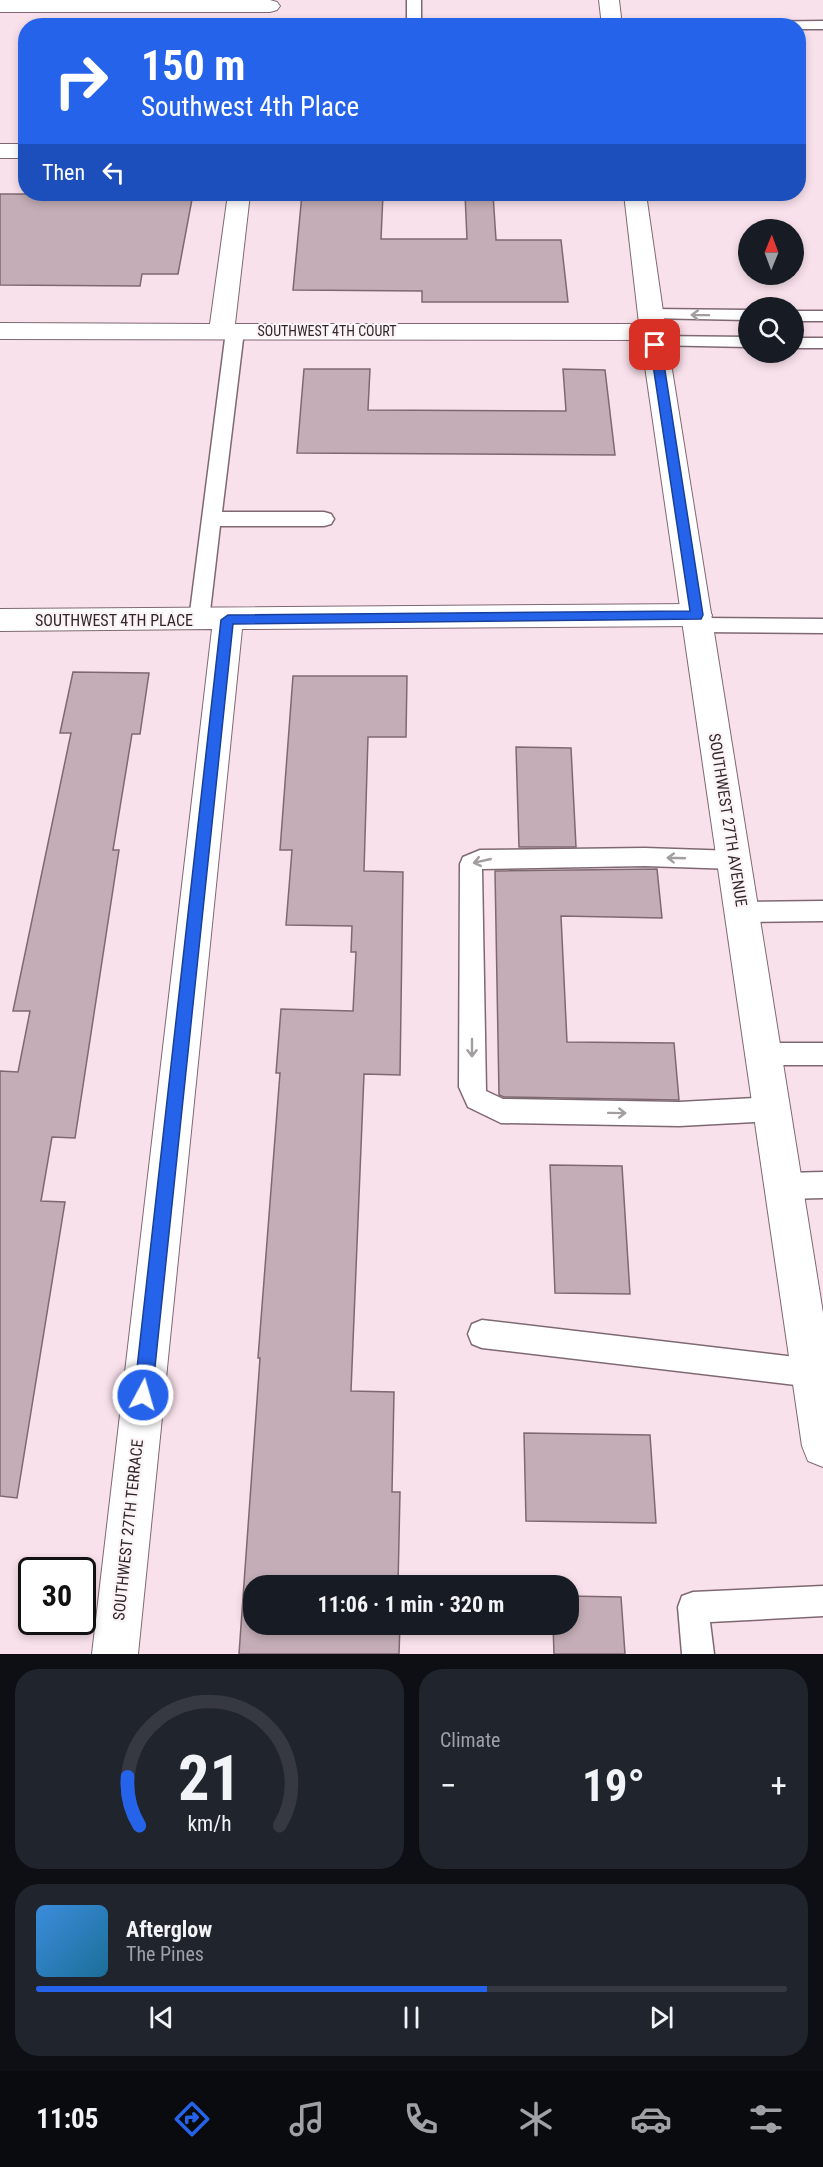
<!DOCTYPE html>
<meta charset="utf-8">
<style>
:root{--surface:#171b24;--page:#20242c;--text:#f1f3f6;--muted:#9ea1a6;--line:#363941;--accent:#2563eb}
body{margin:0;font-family:"Roboto Condensed",sans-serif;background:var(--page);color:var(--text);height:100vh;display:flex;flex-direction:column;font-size:22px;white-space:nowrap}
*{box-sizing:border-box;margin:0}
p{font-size:20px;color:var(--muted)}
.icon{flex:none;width:33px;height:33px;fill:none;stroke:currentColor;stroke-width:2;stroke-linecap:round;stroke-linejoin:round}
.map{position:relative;height:1654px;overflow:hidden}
.drawer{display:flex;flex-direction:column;gap:15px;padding:15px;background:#0d0f14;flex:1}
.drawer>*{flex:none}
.hud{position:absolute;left:18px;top:18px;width:788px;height:183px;border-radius:24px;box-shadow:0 3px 9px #0003;background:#2563eb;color:#fff;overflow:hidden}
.needle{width:39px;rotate:1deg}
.buttons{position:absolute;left:738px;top:219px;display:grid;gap:12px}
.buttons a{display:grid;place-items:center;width:66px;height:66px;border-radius:50%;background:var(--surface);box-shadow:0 3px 9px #0003;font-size:30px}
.speed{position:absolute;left:18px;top:1557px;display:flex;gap:12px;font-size:30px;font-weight:700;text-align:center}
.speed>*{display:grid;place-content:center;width:78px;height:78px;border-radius:50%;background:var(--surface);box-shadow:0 3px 9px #0003;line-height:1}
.speed .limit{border:3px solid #111;border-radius:9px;background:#fff;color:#111}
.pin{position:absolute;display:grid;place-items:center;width:51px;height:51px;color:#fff;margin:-26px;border-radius:12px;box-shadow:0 3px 9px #0006}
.me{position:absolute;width:66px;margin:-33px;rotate:6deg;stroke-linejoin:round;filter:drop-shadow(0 0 4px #0008)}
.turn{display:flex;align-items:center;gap:21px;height:126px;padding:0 24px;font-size:27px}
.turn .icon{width:78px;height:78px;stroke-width:2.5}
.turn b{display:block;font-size:42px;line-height:51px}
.then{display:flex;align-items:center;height:57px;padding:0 24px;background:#0003;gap:12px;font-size:22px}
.big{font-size:45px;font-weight:700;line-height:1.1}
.drawer .widget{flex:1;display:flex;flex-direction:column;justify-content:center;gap:9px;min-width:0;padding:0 21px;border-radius:24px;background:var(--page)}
.drawer .dial{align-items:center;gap:0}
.dial svg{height:156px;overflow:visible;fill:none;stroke:var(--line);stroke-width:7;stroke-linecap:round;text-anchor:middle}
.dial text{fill:var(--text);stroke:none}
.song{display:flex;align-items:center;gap:18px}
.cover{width:72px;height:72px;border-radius:9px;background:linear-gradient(135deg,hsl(210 70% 55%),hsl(200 70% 35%))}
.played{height:6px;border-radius:3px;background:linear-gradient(90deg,var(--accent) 60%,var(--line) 60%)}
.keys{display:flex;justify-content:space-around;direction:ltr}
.heat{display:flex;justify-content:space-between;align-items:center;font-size:33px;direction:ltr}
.drawer .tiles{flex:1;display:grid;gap:15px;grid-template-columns:1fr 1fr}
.widget:last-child{grid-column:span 2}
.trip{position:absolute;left:243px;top:1575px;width:336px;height:60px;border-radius:24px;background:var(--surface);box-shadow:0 3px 9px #0003;font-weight:700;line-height:60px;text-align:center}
.tab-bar{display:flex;height:96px;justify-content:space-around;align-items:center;background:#090b0e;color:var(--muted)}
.tab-bar .icon{width:42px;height:42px}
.tab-bar .selected{color:var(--accent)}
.tab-bar b{font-size:27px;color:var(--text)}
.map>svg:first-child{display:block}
.building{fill:#c4adb6;stroke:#7e6971;stroke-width:1.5}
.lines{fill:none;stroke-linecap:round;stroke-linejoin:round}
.service-casing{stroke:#7e6972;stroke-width:3}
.minor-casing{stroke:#7e6972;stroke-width:2}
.tertiary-casing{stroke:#7e6972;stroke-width:2}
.service{fill:#fff;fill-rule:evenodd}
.minor{fill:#fff;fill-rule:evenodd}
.tertiary{fill:#fff;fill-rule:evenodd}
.oneway{stroke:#a29ea0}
.route{fill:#2563eb;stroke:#184099;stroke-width:1.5}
.labels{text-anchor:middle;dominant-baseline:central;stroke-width:4.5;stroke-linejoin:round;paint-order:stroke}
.far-street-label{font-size:14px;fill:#30272b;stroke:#fcf3f6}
.street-label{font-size:16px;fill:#30272b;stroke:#fcf3f6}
</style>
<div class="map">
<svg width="823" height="1654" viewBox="0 0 823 1654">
<rect width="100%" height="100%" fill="#f9e1eb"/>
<g class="building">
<polygon points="0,194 193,194 178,274 142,274 140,286 0,285"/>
<polygon points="302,194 383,194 381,239 467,239 465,194 493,194 496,240 561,240 568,302 422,302 422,291 293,290"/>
<polygon points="304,369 370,369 368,410 566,411 563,369 605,370 615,455 297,453"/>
<polygon points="73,672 149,673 140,734 132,734 113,850 119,850 75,1138 52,1137 41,1201 65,1202 17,1498 0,1496 0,1071 18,1072 30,1011 13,1011 71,733 60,733"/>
<polygon points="293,676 407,676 406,737 368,737 364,871 403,872 400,1075 364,1074 351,1391 394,1392 392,1492 400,1492 398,1586 254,1586 254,1624 400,1624 399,1654 239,1654 260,1358 258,1358 280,1073 276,1073 281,1009 353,1011 356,952 351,952 352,926 286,925 292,850 280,850"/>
<polygon points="516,747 571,748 576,847 519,847"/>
<polygon points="657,869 662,918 561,916 567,1042 674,1043 679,1100 504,1097 499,1095 495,871"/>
<polygon points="550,1165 622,1166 630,1294 555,1293"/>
<polygon points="524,1433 650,1435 656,1523 526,1521"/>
<polygon points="568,1596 621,1597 625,1654 554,1654 553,1624 568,1624"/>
</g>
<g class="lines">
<g class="service-casing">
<g id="service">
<rect x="407" y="0" width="14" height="26"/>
<polygon points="823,21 823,29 798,29 798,26 721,26 728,22"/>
<polygon points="651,309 748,310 748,320 645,318 643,314 645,310"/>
<rect x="794" y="311" width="29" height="10"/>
<polygon points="235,326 241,327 244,331 222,512 324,512 331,514 334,519 331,524 324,526 220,526 209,620 206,625 199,627 192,625 189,620 226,331 229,327"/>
<polygon points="655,336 748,337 748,347 649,345 646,341 649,337"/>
<rect x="794" y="338" width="29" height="10"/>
<polygon points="699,618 823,619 823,633 699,632 692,630 689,625 692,620"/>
<polygon points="645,848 735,851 743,853 746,860 743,867 735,869 645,866 482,869 486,1091 503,1099 679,1102 772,1097 781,1101 785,1109 781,1117 772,1121 679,1126 501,1123 468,1107 459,1087 460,864 463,857 480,850"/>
<polygon points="823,901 823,921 742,922 734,919 730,912 734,905 742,902"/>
<polygon points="764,1043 823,1043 823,1065 764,1065 755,1062 752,1054 755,1046"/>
<polygon points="823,1172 823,1198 784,1199 775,1195 771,1186 775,1177 784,1173"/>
<polygon points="482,1320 812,1359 822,1363 823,1381 812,1387 482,1348 472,1344 468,1334 472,1324"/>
<polygon points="823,1586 823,1616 710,1622 714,1654 682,1654 678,1607 682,1596 693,1592"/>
</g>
</g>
<g class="minor-casing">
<g id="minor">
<polygon points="0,0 270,0 277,2 280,6 277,10 270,12 0,12"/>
<rect x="0" y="144" width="26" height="14"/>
<polygon points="228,194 250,194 235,324 653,324 662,327 666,332 662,337 653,340 0,339 0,323 210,324"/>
<polygon points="697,604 707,607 712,615 707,623 697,626 242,629 138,1654 92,1654 212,629 0,631 0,609"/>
</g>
</g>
<g class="tertiary-casing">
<g id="tertiary">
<polygon points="599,0 619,0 622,26 602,26"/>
<polygon points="624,194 646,194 666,332 823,1313 823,1467 808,1461 802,1446 640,332"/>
</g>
</g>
<use href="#service" class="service"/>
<use href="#minor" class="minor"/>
<use href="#tertiary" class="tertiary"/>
</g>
<defs><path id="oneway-shaft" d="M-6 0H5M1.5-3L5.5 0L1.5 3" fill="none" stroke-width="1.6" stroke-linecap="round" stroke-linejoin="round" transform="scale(1.5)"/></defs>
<g class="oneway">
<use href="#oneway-shaft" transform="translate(700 315) rotate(-179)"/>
<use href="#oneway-shaft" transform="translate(676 858) rotate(-178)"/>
<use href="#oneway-shaft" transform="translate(482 861) rotate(167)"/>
<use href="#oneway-shaft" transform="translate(472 1048) rotate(90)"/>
<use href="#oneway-shaft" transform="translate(617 1113) rotate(1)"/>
</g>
<polygon class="route" points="655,342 661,345 703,615 701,619 233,624 152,1395 149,1401 143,1404 137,1401 134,1395 221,620 228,615 690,611 650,345"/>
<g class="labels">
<g class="far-street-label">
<text x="327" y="331">SOUTHWEST 4TH COURT</text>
</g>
<g class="street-label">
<text x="114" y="620">SOUTHWEST 4TH PLACE</text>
<text transform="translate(728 820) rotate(81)">SOUTHWEST 27TH AVENUE</text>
<text transform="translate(128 1530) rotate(-84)">SOUTHWEST 27TH TERRACE</text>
</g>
</g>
</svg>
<div class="buttons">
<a><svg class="needle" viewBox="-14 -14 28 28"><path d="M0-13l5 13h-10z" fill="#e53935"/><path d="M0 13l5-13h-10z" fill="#9ea1a6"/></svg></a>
<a><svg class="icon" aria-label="search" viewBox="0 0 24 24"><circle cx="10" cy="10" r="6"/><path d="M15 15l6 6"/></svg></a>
</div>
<div class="speed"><div class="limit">30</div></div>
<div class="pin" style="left:655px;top:345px;background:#d93025"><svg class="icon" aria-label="arrive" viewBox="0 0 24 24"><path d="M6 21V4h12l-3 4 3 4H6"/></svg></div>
<svg class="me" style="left:143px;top:1395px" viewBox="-20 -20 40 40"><circle r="17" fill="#2563eb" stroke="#fff" stroke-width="3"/><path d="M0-11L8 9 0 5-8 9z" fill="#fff"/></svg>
<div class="trip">11:06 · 1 min · 320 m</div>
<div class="hud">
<div class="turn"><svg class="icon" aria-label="right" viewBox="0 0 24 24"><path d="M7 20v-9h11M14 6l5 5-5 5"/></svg><div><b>150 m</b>Southwest 4th Place</div></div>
<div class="then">Then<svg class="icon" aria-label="left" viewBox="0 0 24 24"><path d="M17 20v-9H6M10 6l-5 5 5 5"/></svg></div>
</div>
</div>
<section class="drawer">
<div class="tiles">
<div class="widget dial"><svg viewBox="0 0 100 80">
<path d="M14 69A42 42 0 1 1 86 69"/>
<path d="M14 69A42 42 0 0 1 8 44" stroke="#2563eb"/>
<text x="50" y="56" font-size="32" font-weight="700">21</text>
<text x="50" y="72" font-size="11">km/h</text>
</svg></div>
<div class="widget"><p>Climate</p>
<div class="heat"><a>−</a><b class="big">19°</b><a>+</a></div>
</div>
<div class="widget">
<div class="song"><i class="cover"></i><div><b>Afterglow</b><p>The Pines</p></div></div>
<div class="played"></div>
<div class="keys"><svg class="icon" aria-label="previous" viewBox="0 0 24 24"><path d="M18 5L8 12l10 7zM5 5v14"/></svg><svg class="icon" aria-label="pause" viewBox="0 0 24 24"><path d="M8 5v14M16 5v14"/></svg><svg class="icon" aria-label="next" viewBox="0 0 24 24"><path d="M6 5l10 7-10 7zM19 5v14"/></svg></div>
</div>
</div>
</section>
<nav class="tab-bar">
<b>11:05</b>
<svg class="icon selected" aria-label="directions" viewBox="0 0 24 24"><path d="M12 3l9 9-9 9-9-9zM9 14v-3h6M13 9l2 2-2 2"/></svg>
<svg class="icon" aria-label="music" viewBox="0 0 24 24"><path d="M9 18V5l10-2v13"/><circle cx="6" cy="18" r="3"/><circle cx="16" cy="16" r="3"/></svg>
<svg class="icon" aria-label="phone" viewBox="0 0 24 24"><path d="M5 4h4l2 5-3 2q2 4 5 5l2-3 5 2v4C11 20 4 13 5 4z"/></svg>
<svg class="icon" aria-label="climate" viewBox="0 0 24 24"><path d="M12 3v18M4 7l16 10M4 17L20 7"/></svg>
<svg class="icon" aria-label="car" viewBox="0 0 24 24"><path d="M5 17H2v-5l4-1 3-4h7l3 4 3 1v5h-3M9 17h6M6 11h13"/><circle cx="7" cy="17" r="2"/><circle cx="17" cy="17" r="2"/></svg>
<svg class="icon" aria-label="filters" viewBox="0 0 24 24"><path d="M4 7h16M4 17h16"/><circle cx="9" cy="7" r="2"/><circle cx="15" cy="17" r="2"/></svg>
</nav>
